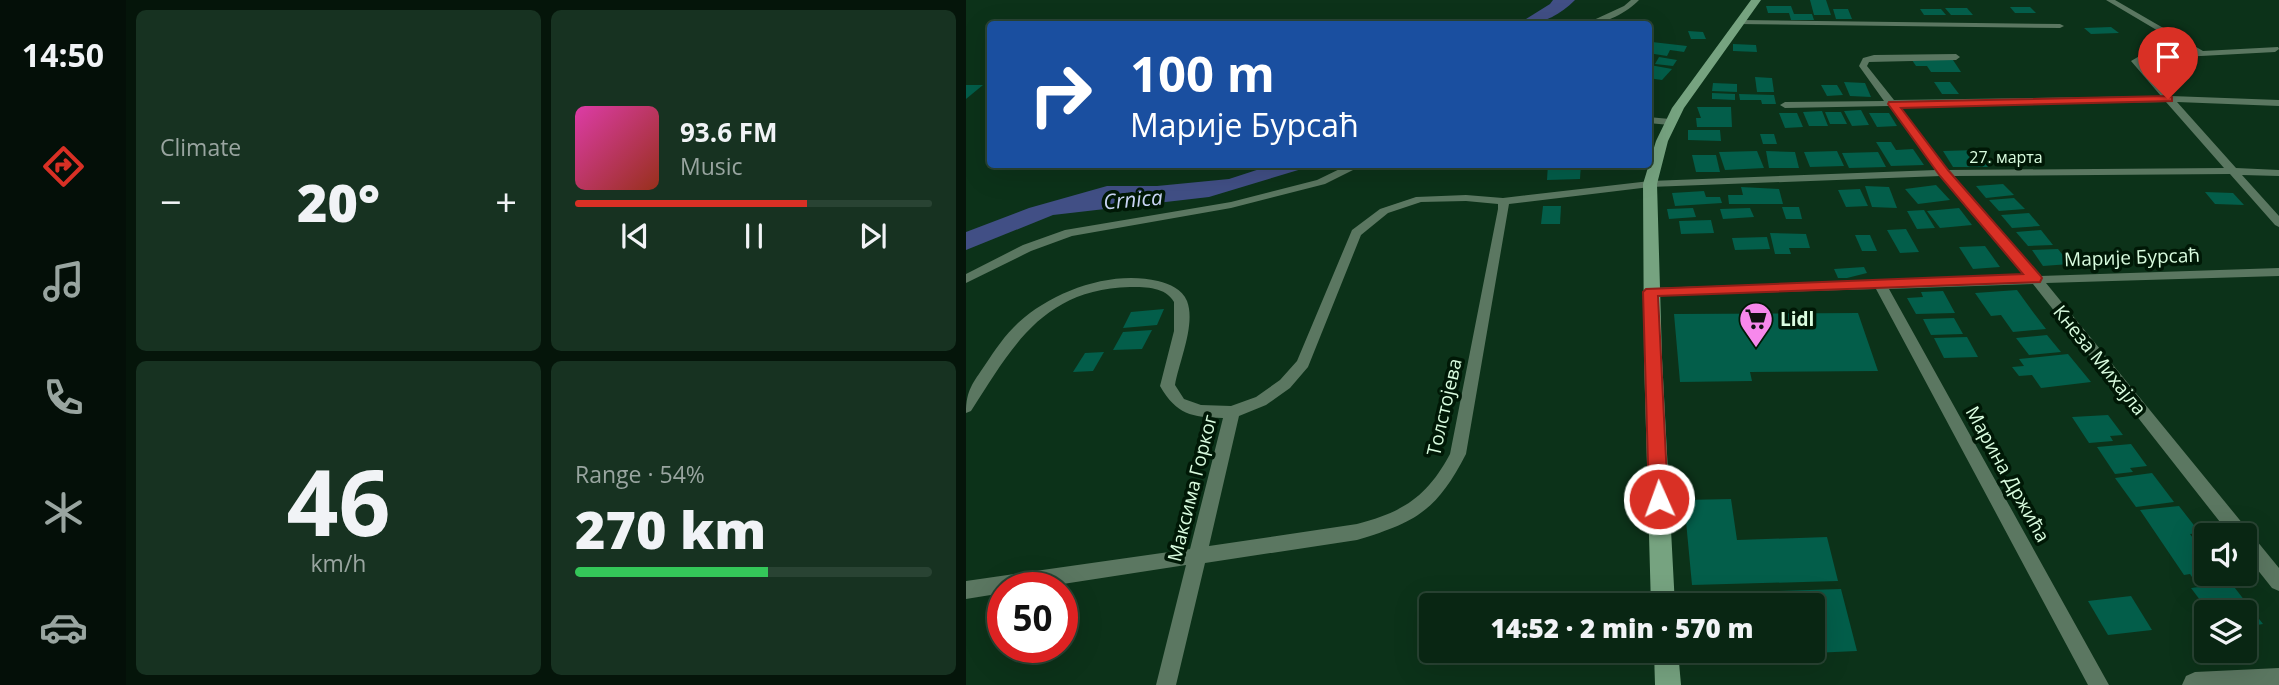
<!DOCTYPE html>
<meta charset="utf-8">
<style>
:root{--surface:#092613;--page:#173221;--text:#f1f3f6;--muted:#99a5a0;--line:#294333;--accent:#d93025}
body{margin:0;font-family:"Open Sans",sans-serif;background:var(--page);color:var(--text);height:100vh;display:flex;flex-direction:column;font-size:26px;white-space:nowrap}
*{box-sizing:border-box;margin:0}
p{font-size:23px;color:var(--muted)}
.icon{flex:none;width:38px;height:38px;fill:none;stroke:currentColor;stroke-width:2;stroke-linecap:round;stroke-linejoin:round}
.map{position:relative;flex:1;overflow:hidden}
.side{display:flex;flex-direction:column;gap:10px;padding:10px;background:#05150a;width:840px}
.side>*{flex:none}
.banner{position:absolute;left:21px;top:21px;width:665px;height:147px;border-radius:7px;box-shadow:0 7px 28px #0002,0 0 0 2px var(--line);background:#1a4fa0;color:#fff;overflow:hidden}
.buttons{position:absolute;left:1228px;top:523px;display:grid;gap:14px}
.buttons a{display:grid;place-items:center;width:63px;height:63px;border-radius:7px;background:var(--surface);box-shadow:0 7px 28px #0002,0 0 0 2px var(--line);font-size:35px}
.speed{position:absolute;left:21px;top:572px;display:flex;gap:14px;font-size:35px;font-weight:700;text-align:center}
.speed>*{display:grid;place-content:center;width:91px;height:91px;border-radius:50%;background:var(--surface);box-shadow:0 7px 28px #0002,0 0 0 2px var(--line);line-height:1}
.speed .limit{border:10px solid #d22;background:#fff;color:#111}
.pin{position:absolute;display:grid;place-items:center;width:60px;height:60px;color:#fff;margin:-72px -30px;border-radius:50% 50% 50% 0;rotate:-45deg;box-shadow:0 0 7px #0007}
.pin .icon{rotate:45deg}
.me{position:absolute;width:77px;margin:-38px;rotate:358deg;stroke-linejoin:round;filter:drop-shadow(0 0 5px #0008)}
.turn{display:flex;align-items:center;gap:24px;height:147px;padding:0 28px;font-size:32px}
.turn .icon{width:91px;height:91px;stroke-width:2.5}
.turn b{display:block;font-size:49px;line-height:60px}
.big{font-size:52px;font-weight:800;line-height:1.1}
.side .tile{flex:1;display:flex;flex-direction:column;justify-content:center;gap:10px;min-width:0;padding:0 24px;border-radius:10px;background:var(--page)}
.side .dial{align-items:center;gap:0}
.dial b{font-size:91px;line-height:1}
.song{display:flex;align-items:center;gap:21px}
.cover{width:84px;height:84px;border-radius:10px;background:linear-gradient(135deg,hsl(320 70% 55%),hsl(10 70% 35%))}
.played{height:7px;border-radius:4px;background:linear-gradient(90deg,var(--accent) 65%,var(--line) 65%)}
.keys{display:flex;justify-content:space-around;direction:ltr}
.heat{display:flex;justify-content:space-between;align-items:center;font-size:38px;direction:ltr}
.charge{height:10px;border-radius:5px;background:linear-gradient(90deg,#34c759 54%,var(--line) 0)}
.side .tiles{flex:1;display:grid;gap:10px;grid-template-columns:repeat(2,1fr)}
.trip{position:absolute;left:453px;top:593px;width:406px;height:70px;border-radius:7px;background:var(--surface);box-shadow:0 7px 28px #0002,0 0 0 2px var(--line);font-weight:800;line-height:70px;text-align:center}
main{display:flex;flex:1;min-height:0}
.tabs{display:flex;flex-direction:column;width:126px;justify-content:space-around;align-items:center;background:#040f08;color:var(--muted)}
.tabs .icon{width:49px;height:49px}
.tabs .selected{color:var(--accent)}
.tabs b{font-size:32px;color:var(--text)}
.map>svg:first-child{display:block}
.water{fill:#414f85}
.building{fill:#035e4a}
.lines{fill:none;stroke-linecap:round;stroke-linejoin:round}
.minor{fill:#5b7761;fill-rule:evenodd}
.tertiary{fill:#5b7761;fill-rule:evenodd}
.secondary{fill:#76a380;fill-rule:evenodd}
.route{fill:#d93025;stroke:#8d1f18;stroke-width:2}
.labels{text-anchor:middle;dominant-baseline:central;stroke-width:7;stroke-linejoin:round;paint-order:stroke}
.far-street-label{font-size:16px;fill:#dafde0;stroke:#001806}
.street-label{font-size:19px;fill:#dafde0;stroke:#001806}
.poi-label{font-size:19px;font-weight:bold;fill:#dafde0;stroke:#001806;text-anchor:start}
.water-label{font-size:21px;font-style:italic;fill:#c9d4f5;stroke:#001806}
</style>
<main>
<nav class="tabs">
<b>14:50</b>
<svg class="icon selected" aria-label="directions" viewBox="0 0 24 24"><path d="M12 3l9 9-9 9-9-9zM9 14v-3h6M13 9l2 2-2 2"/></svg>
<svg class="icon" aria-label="music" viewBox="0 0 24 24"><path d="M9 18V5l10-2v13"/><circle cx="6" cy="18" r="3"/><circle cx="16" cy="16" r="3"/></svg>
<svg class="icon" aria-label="phone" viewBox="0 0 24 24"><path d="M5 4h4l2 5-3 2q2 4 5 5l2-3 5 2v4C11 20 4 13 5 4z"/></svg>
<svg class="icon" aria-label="climate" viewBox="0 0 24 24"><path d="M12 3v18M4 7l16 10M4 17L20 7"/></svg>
<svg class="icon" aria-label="car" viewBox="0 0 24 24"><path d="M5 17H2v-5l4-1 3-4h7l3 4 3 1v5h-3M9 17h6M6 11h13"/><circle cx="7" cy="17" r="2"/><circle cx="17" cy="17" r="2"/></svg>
</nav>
<section class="side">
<div class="tiles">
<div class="tile"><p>Climate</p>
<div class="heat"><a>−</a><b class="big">20°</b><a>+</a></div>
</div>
<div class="tile">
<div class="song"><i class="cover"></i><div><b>93.6 FM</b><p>Music</p></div></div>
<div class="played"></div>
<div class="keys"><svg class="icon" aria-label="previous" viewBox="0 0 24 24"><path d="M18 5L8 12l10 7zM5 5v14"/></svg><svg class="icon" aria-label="pause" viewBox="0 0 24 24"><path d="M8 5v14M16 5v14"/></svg><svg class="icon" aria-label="next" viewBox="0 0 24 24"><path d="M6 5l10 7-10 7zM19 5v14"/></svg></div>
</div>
<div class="tile dial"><b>46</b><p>km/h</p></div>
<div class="tile"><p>Range · 54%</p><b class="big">270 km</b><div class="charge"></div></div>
</div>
</section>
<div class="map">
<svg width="1313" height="685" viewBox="0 0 1313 685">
<rect width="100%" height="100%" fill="#0c3219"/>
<g class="water">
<path d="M587,0H609C593,16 575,25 552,24L584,4Z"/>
<polygon points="306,165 349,165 243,197 87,215 0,250 0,232 63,208 141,186 191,186 263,179"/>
</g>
<g class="building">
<polygon points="844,0 860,0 865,15 848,15"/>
<polygon points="800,6 825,6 828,14 846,14 848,20 825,20 823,13 802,13"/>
<polygon points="1044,7 1064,7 1070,13 1049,13"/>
<polygon points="979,8 1001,8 1007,15 985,15"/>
<polygon points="867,9 882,9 886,19 870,19"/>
<polygon points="954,9 975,9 980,15 958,15"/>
<polygon points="1145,27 1153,33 1125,34 1118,28"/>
<polygon points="722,31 737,32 740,39 725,39"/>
<polygon points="686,42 721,46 718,52 704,50 701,56 682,53"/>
<polygon points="767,44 790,45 791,52 767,51"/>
<polygon points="693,57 711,60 707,66 689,64"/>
<polygon points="946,60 987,60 995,72 965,72 961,66 950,66"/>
<polygon points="684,65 706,69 696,80 682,78"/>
<polygon points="789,77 806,78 808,92 791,92"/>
<polygon points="878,82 899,83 905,97 884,96"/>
<polygon points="968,82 984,82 993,94 976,94"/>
<polygon points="747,83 771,84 771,92 746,91"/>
<polygon points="0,85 17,85 0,99"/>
<polygon points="855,85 871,85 877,95 861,96"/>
<polygon points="746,93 769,94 769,100 746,99"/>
<polygon points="773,94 808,95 810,104 796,104 795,100 774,100"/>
<polygon points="731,107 765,107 766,127 731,127 730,118 735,118"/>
<polygon points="895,110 903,125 886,126 878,111"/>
<polygon points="856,111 862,126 843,126 837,112"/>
<polygon points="859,112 875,112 881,124 864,124"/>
<polygon points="813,113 831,113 837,127 819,128"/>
<polygon points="903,113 923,113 931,126 911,127"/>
<polygon points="722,130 754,130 755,141 722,140"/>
<polygon points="794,134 808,134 811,144 797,144"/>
<polygon points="910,142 925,142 930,150 947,149 958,165 925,166"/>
<polygon points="1010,150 1022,167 987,167 977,151"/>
<polygon points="791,151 798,168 759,170 753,152"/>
<polygon points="800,151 829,152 833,168 803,168"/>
<polygon points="871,151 878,166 844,167 838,152"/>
<polygon points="912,152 920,167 883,168 876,153"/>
<polygon points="726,155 750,155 754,172 730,172"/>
<polygon points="582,164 615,164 614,179 581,180"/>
<polygon points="629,164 657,164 657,169 629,168"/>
<polygon points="1037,184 1048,195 1020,198 1010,186"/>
<polygon points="970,185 984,200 952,204 939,189"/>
<polygon points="899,186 923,187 931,208 906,207"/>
<polygon points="775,187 813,189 817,204 763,204 762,195 777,195"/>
<polygon points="894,189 902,206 880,207 872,190"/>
<polygon points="738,191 740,197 754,197 756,203 709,206 706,193"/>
<polygon points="1239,192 1267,193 1278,205 1249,204"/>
<polygon points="1048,198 1059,209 1033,211 1023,200"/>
<polygon points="577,206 595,206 594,224 575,224"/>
<polygon points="816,207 833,207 836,219 820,219"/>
<polygon points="727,208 730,217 703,219 701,209"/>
<polygon points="784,208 788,217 757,219 754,209"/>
<polygon points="993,208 1006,225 974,228 961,211"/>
<polygon points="958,210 969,228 951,229 941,211"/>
<polygon points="1063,213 1074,226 1046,228 1035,215"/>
<polygon points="745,220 748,233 715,234 713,221"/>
<polygon points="940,229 953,252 934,253 921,230"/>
<polygon points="1075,230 1087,245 1062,246 1050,232"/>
<polygon points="804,233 840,234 844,248 823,248 825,254 809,254"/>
<polygon points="889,235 904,235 911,251 896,251"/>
<polygon points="801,237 804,249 769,250 766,238"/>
<polygon points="1019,246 1034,267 1007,269 993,247"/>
<polygon points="1092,249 1104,264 1077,266 1066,250"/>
<polygon points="898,267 901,273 881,278 872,278 868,269"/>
<polygon points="1051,290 1067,312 1080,329 1047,332 1035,315 1025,316 1009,293"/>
<polygon points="977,291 989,313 950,314 941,298 957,297 955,292"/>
<polygon points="198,309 191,325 157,328 165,312"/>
<polygon points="892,313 912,371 784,372 786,381 714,382 708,314"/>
<polygon points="988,318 997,334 965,335 957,319"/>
<polygon points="186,330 176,349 147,350 157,332"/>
<polygon points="1081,335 1095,352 1063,355 1050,338"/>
<polygon points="1001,337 1012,357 978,358 968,338"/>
<polygon points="138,352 127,371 107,372 119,353"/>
<polygon points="1102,354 1125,382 1075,388 1066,375 1053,376 1046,367 1058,366 1053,359"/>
<polygon points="1142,415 1157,435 1144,436 1147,441 1123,443 1106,417"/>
<polygon points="1165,444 1181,466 1164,468 1167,472 1149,474 1131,447"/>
<polygon points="1186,473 1208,502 1170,507 1149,478"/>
<polygon points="765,499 771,540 861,537 872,581 726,585 718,500"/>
<polygon points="1213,506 1234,533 1224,534 1229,541 1239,540 1241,543 1241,574 1251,574 1253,577 1228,580 1224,574 1218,575 1174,510"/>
<polygon points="1265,583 1297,624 1279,627 1279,612 1243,612 1225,588"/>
<polygon points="875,589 891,651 847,653 847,606 720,606 719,594"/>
<polygon points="1165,596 1186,630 1142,635 1122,601"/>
<polygon points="725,651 826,651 826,653 725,657"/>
</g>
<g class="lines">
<g class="minor">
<path d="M665,0H673C661,13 637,25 619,24L658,6Z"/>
<path d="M1140,0H1149L1237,51L1312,47L1313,49L1309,52L1179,59L1174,62L1205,96L1313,100V106L1211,102L1270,168L1313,170V176L1276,175L1313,216V227L1309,225L1264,174L987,176L1074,276L1313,268V276L1080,283L1313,568V591L1306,588L1279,554V536H1265L1067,284L923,289L1143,685H1122L910,289L685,296L678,292L685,288L1060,276L975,176L684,187L543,204L500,454C471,510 451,522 391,540L239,563L210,685H190L220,565L71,588H37V593L0,599V581L224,549L257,418C225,417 211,415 194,386L208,331V302C199,287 181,287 164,287C77,289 46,347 5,411L0,413C0,390 7,383 19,365C29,350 39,335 52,323C87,291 145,270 192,281C204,284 216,289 221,301C230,324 213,362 209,385L218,399L235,405L265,406L290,397L314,380L331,361L386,230L414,209L450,197L500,195L537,198L684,181L970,170L923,106L819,108L814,105L819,102L918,101L893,66L897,58L908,55L990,54L994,57L990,60L903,62L901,66L928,100L1195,96L1165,61L1177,54L1226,51ZM1200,102L1258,168L981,170L932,106ZM500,201L532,204V209L484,454C461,497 437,512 391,524L243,546L273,416L300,405L324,388L342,367L395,235L422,213L455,202Z"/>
<polygon points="774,20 1094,24 1098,26 1094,28 771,24 771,20"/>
<polygon points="682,117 704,119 709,122 704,125 682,123"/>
<polygon points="384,164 399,164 359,184 265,208 106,236 65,251 0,283 0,274 57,245 99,230 265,202 351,180"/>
</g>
<polygon class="tertiary" points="1313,668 1313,685 1216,685 1220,676 1229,672"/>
<g class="secondary">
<polygon points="785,0 795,0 718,108 702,141 691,184 696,358 709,606 685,606 678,358 677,184 690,141 706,108"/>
<polygon points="688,651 712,651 715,685 689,685"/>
</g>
</g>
<polygon class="route" points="1202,96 1206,97 1206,101 935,108 982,170 1074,275 1076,278 1074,282 692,296 702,499 699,505 693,508 686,505 683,499 677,292 680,289 1057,274 974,176 922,104 923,102"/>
<defs>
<g id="supermarket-pin" transform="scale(1.75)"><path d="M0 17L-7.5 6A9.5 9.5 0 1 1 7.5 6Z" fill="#f788ec" stroke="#001806"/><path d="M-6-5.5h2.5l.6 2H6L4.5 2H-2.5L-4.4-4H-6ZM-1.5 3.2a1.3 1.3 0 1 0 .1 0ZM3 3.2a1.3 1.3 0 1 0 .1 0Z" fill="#111"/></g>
</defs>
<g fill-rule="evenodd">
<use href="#supermarket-pin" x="790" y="319"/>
</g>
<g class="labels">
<g class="far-street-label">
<text x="1040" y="157">27. марта</text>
</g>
<g class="street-label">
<text transform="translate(1166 257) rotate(-2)">Марије Бурсаћ</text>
<text transform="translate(1134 360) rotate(51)">Кнеза Михајла</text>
<text transform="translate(478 407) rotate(-77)">Толстојева</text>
<text transform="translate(1042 474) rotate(61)">Марина Држића</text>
<text transform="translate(226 488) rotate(-76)">Максима Горког</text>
</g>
<g class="poi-label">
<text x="814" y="319">Lidl</text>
</g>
<g class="water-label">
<text transform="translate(167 199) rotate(-5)">Crnica</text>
</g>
</g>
</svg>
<div class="buttons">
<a><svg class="icon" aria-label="sound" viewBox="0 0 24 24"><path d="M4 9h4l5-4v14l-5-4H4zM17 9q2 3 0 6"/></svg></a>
<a><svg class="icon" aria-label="layers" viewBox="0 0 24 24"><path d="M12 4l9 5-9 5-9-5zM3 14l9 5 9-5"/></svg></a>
</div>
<div class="speed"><div class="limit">50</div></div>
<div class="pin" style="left:1202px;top:99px;background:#d93025"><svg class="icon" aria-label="arrive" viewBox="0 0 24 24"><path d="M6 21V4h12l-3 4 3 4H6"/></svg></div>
<svg class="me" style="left:693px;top:499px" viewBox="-20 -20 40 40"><circle r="17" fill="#d93025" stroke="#fff" stroke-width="3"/><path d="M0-11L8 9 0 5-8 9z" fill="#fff"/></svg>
<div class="trip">14:52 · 2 min · 570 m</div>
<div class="banner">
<div class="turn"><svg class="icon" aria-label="right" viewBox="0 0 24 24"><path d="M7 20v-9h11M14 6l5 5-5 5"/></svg><div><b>100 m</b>Марије Бурсаћ</div></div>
</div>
</div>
</main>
